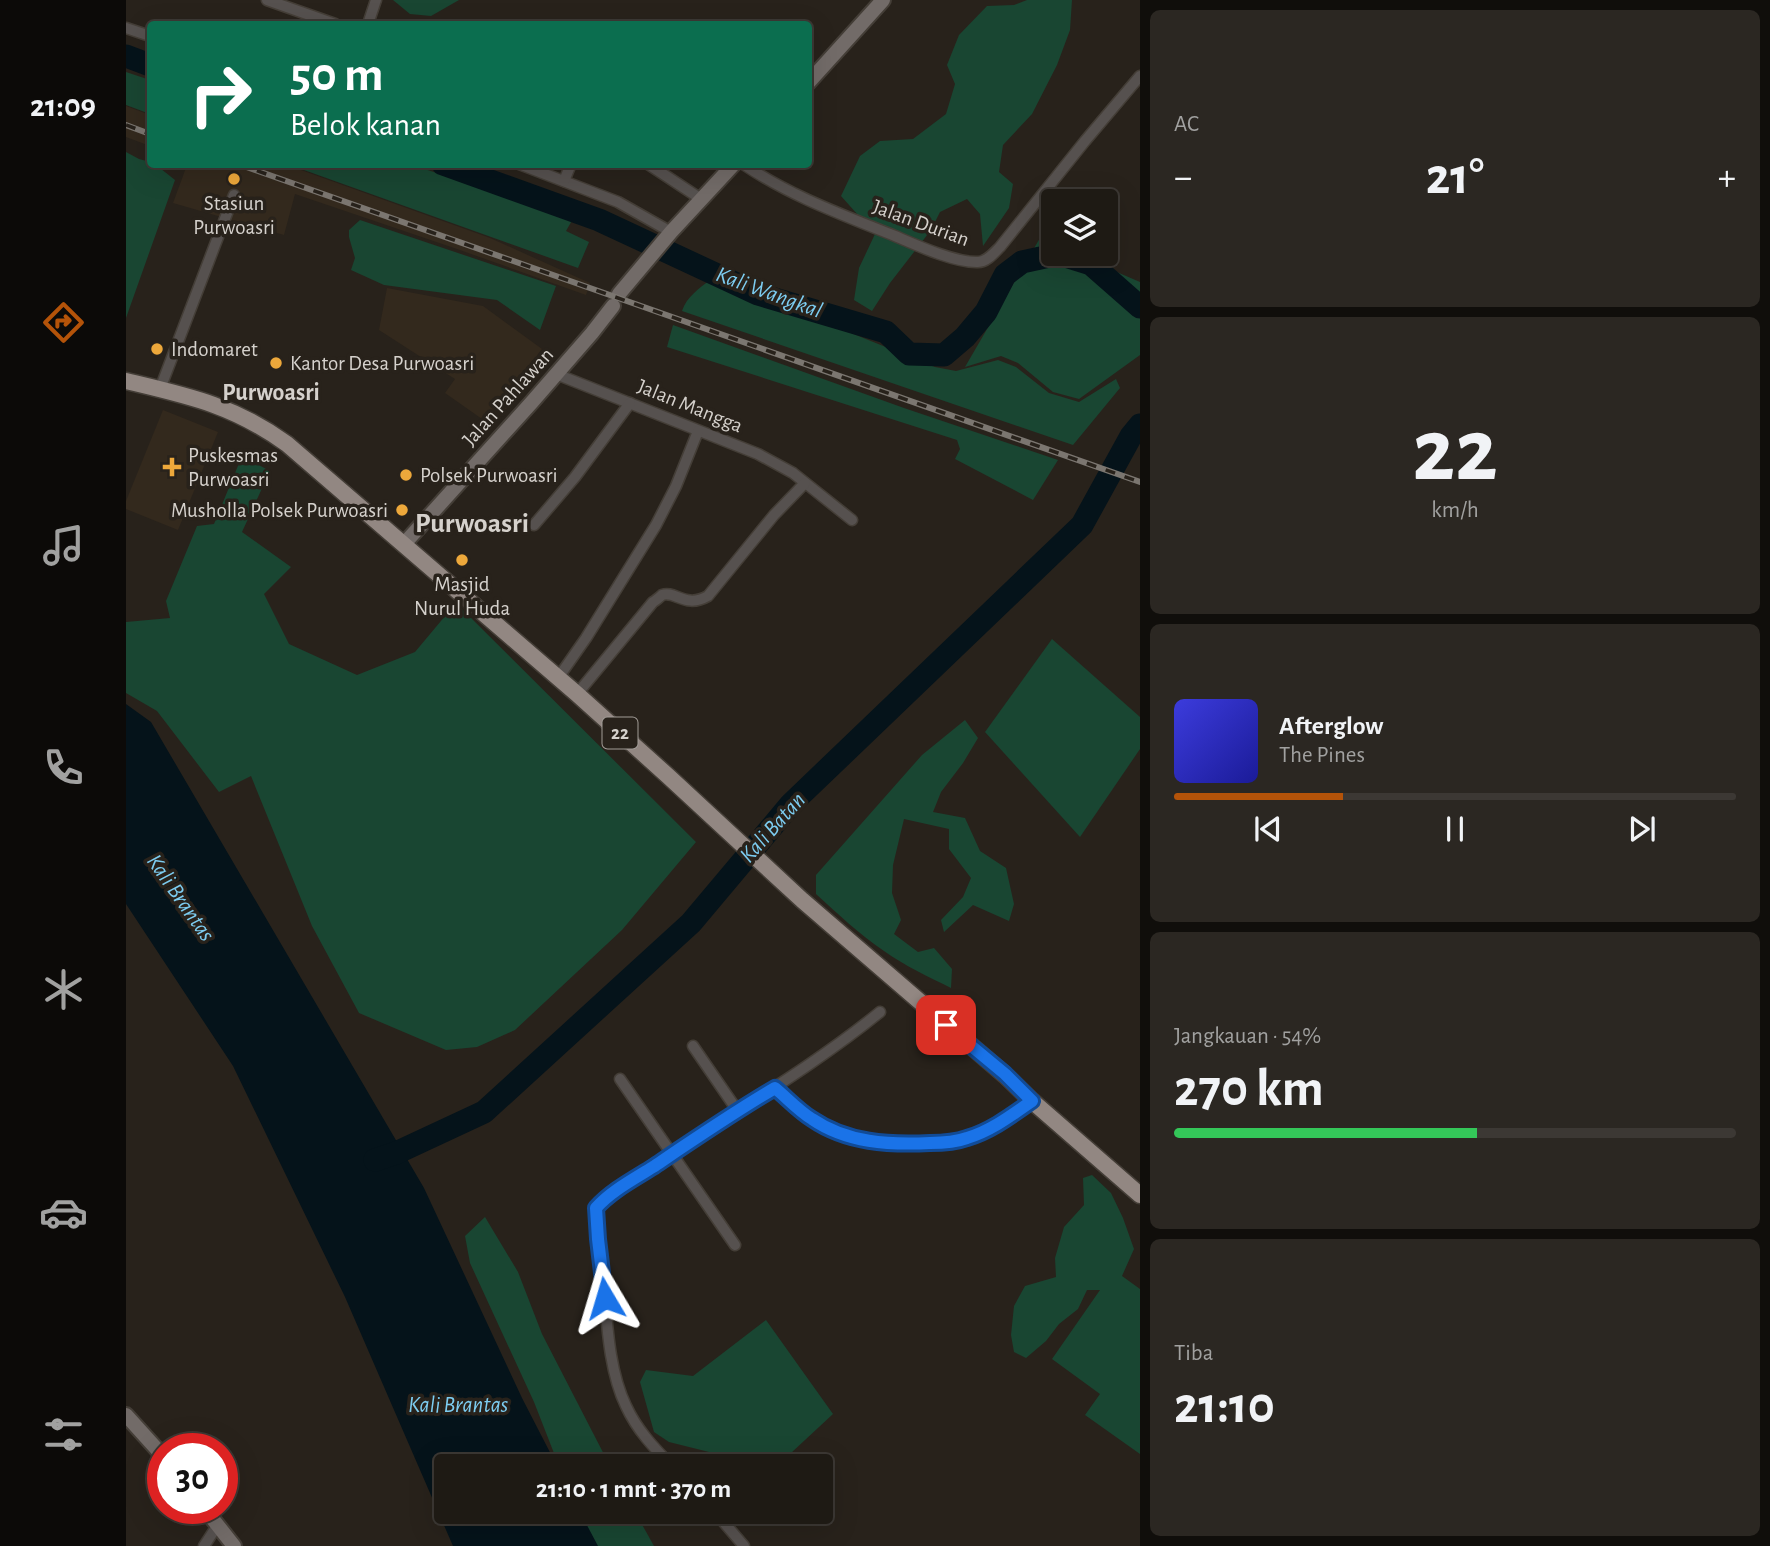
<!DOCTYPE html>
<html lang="id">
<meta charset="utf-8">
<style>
:root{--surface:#1e1a14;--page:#2b2722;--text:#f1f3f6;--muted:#a1a1a0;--line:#3c3834;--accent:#b45309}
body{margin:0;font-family:"Alegreya Sans",sans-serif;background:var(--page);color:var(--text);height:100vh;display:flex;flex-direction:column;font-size:26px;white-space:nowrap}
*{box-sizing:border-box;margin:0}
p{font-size:23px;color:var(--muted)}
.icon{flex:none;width:38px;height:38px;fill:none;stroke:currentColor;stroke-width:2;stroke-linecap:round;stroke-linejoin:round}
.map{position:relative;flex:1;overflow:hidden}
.details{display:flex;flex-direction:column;gap:10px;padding:10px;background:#100e0b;width:630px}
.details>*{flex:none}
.hud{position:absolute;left:21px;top:21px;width:665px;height:147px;border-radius:7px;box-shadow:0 7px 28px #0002,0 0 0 2px var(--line);background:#0b6e4f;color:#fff;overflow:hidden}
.fabs{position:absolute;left:915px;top:189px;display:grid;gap:14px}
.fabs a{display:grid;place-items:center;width:77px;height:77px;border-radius:7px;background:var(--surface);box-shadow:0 7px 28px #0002,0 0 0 2px var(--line);font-size:35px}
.speed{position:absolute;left:21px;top:1433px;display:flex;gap:14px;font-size:35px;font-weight:700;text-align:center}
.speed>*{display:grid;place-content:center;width:91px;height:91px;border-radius:50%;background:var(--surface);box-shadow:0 7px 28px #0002,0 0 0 2px var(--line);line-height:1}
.speed .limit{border:10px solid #d22;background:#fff;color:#111}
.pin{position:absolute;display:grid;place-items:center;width:60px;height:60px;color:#fff;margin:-30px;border-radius:14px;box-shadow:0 4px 10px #0006}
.me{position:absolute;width:77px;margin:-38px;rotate:353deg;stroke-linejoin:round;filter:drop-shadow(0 0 5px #0008)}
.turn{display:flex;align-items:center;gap:24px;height:147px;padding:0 28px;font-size:32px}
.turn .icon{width:91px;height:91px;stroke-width:2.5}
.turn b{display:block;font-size:49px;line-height:60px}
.big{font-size:52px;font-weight:600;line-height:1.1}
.details .tile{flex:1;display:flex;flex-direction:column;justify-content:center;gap:10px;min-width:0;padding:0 24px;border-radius:10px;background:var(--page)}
.details .dial{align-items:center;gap:0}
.dial b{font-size:91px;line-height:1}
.song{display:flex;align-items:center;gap:21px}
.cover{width:84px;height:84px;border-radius:10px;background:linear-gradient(135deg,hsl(240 70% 55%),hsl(240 70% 35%))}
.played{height:7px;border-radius:4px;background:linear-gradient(90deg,var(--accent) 30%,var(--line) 30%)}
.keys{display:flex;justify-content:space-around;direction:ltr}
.heat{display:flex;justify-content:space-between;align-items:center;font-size:38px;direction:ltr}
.charge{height:10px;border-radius:5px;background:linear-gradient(90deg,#34c759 54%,var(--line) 0)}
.trip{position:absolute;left:308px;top:1454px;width:399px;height:70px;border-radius:7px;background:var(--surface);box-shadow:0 7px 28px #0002,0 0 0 2px var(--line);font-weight:600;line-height:70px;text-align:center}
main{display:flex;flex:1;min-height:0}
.menu{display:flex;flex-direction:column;width:126px;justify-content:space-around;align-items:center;background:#0c0a08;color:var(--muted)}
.menu .icon{width:49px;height:49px}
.menu .active{color:var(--accent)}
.menu b{font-size:32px;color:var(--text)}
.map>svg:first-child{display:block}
.built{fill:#33291d}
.green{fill:#194632}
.water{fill:#05131a}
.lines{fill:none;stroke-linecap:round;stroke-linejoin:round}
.river{stroke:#05131a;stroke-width:23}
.minor-casing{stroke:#443e37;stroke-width:13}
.secondary-casing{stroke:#443e37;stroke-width:18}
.trunk-casing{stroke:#443e37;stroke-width:19}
.minor{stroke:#56514f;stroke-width:10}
.secondary{stroke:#726b68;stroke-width:14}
.trunk{stroke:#928782;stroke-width:16}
.rail-casing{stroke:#7b7670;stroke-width:6}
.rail{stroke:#28221b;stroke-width:3.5;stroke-dasharray:10;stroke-linecap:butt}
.route-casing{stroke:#114b97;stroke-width:18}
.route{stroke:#1a73e8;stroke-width:12}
.poi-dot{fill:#eda83b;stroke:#28221b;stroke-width:2.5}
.labels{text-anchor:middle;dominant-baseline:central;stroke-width:7;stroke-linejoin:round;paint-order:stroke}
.shield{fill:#28221b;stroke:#a19c97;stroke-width:2}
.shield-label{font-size:19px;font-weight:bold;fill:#d5d1cc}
.poi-label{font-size:21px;fill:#d5d1cc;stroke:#28221b;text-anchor:start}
.street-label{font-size:21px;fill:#d5d1cc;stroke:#28221b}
.water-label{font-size:23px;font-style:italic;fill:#7dcdf1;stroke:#28221b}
.quarter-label{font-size:24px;font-weight:bold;fill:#d5d1cc;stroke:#28221b}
.district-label{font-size:28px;font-weight:bold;fill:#d5d1cc;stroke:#28221b}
</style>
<main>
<nav class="menu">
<b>21:09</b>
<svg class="icon active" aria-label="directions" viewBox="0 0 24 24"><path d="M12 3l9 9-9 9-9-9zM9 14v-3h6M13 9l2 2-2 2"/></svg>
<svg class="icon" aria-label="music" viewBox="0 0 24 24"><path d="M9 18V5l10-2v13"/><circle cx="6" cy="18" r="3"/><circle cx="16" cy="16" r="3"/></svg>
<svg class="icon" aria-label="phone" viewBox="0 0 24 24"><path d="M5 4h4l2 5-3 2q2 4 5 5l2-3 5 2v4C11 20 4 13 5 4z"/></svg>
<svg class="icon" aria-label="climate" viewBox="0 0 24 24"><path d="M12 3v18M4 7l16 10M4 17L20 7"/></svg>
<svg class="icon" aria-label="car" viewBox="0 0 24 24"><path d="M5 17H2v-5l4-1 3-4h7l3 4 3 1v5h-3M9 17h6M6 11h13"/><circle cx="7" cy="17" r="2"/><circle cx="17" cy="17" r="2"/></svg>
<svg class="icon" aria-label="filters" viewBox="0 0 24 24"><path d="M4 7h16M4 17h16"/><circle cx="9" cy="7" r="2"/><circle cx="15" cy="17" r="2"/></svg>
</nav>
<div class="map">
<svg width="1014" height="1546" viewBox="0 0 1014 1546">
<rect width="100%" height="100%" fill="#28221b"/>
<g class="built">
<polygon points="0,106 24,115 24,146 0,137"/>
<polygon points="61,165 161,165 364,238 464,283 460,295 334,250 169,194 158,235 47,203"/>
<polygon points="261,288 357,306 416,349 398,373 405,380 366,426 319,393 329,379 253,330"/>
<polygon points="37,410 92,432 52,530 0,509 0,501"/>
</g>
<g class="green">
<polygon points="267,0 333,0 305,16 284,14"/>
<polygon points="901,0 946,0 944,30 931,65 906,114 877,145 873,172 887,184 883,208 857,246 854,214 841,199 814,212 805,230 764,283 746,311 728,300 733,268 749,234 715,196 734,156 754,141 787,139 820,114 829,84 821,65 833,35 861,6 888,5"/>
<polygon points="0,72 24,80 24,114 0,105"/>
<polygon points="0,152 13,159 24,162 24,164 30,165 49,180 0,318"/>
<polygon points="164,165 286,165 448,217 440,231 463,242 452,268"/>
<polygon points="234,220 430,286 414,330 371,300 258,285 225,270 229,258 223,237 223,230"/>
<polygon points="914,238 927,245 928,254 949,254 1014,282 1014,355 953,399 927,392 892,363 875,356 839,367"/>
<path d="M585,279L688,318L809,367L830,371L872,360L890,367L923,393L953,402L990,379L994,388L947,445L556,311C561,296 573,289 585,279Z"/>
<polygon points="547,325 778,408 932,460 907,500 829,459 834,449 831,440 541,347"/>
<polygon points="116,456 144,471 116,532 165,567 138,594 163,644 231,675 289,652 330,603 570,842 496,930 389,1030 351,1047 320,1050 233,1013 186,926 125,776 93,792 31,711 0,693 0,622 44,618 40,601 71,526 88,524"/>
<polygon points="926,639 1014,717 1014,749 954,837 859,732"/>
<path d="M839,720L852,738L837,763L815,792L807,812L839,818L854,851L880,868L888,904L883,921L847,905L818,932L815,920L837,897L845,878L823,849V829L778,819L767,865L766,893L775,920L768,934L792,952L808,948L826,969L825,988C803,977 779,966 758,951C733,934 712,914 690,894V875L796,755Z"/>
<polygon points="966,1175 985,1193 997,1218 1008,1249 996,1276 1014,1289 1014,1454 959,1415 974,1394 926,1359 974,1290 961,1290 952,1309 933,1324 920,1341 900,1358 888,1352 885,1335 888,1306 899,1286 930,1277 929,1258 938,1227 958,1205 957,1178"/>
<polygon points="359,1217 392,1272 416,1334 484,1466 433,1466 408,1402 344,1263 339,1236"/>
<polygon points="640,1320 707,1414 651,1466 619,1461 543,1442 528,1432 514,1382 520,1370 567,1376"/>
<polygon points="450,1512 509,1512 528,1546 463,1546"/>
</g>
<polygon class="water" points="0,704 25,722 298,1188 396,1398 431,1466 320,1466 320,1512 454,1512 472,1546 327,1546 219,1297 107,1066 0,904"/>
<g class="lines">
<g class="river">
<polyline points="0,56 24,65"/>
<polyline points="317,164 473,220 632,294 760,332 783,354 818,355 839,337 860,312 879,275 896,262 933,254"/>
<polyline points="933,254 965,264 1014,307"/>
<polyline points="249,1160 270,1153 358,1112 565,923 665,804 956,525 1005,436 1014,425"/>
</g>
<g class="minor-casing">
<g id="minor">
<polyline points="141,0 209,24"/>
<polyline points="242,24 250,0"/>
<polyline points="0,28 24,36"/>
<polyline points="393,164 492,202 545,232"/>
<polyline points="522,164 575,199"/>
<path d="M617,164C664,196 717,215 769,236C790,245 829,263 852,262C861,262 868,253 874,247L959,141L1014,76"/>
<polyline points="438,181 445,164"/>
<polyline points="430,374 632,454 667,473 726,520"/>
<polyline points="34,389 108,195"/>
<polyline points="408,525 449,477 504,403"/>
<polyline points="432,678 460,638 530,525 550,486 572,431"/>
<path d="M451,694L527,602C528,602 535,596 536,595C549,590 559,609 582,596L648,515L679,483"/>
<polyline points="567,1046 611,1110"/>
<polyline points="494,1079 609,1245"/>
<path d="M649,1088C661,1098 673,1111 686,1119C721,1143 763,1146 804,1143C816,1143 830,1142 841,1138C865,1131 886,1115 906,1101"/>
<path d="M546,1466C528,1448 511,1430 500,1406C482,1369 481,1319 477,1278C474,1255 469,1231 470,1208C479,1199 490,1192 500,1185C517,1174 533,1163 549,1152C618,1106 690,1064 754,1012"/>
<polyline points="589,1512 618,1546"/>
<polyline points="78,1546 91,1526"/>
</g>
</g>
<g class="secondary-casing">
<g id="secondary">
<polyline points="682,83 757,0"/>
<polyline points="493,294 545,232 608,164"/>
<polyline points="278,544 406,402 466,333 487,306"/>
<polyline points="0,1415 37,1456"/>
<polyline points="78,1508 108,1546"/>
</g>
</g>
<g class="trunk-casing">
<path id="trunk" d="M0,381C63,396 107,405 161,444L451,694L542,776L676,900L879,1075L906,1101L1014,1195"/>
</g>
<use href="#minor" class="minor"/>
<use href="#secondary" class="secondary"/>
<use href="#trunk" class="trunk"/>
<g class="rail-casing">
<g id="rail">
<polyline points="0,125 24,134"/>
<polyline points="112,164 1014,482"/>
</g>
</g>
<use href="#rail" class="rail"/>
</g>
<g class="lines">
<g class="route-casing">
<path id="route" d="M479,1298L472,1239L470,1208C485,1191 508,1179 527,1167C567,1140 608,1112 649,1088C661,1098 673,1111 686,1119C721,1143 763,1145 804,1143C816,1143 830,1142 841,1138C865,1131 886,1115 906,1101L879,1074L820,1025"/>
</g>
<use href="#route" class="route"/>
</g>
<g class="poi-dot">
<circle cx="108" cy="179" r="7"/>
<circle cx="31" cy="349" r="7"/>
<circle cx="150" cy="363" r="7"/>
<path d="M42.5 456.5h7v7h7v7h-7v7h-7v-7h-7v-7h7z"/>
<circle cx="280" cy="475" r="7"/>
<circle cx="276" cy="510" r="7"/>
<circle cx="336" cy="560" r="7"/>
</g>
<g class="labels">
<rect class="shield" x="476.5" y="717.5" width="35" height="31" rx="5"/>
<g class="shield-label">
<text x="494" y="733">22</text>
</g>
<g class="poi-label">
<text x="108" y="203" text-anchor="middle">Stasiun<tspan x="108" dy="24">Purwoasri</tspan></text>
<text x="45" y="349">Indomaret</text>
<text x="164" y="363">Kantor Desa Purwoasri</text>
<text x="62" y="455">Puskesmas<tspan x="62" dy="24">Purwoasri</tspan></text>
<text x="294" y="475">Polsek Purwoasri</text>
<text x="262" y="510" text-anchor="end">Musholla Polsek Purwoasri</text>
<text x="336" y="584" text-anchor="middle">Masjid<tspan x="336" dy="24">Nurul Huda</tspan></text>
</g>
<g class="street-label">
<text transform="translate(795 223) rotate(20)">Jalan Durian</text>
<text transform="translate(382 397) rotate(-48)">Jalan Pahlawan</text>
<text transform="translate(564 406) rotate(22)">Jalan Mangga</text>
</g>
<g class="water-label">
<text transform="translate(643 293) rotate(20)">Kali Wangkal</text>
<text transform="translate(647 828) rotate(-48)">Kali Batan</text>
<text transform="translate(54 898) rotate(55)">Kali Brantas</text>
<text x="332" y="1405">Kali Brantas</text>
</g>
<g class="quarter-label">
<text x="145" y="393">Purwoasri</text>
</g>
<g class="district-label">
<text x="346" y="524">Purwoasri</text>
</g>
</g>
</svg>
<div class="fabs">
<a><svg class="icon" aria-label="layers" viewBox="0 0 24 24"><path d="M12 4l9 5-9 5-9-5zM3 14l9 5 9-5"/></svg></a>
</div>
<div class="speed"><div class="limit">30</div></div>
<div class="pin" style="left:820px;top:1025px;background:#d93025"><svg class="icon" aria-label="arrive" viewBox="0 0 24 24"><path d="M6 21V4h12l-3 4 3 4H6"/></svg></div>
<svg class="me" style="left:479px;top:1298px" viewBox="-20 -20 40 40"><path d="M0-17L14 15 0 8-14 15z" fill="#1a73e8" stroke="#fff" stroke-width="4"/></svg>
<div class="trip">21:10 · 1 mnt · 370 m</div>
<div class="hud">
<div class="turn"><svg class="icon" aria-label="right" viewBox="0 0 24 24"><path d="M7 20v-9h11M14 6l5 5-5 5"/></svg><div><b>50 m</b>Belok kanan</div></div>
</div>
</div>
<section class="details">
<div class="tile"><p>AC</p>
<div class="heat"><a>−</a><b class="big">21°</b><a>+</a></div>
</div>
<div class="tile dial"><b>22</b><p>km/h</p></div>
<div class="tile">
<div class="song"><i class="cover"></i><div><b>Afterglow</b><p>The Pines</p></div></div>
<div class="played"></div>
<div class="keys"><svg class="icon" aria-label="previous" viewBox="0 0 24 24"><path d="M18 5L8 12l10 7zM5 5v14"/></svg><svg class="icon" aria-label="pause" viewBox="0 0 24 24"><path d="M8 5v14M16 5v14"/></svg><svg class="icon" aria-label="next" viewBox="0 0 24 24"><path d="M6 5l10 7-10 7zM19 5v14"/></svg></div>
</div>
<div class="tile"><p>Jangkauan · 54%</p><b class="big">270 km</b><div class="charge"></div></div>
<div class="tile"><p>Tiba</p><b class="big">21:10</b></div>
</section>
</main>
